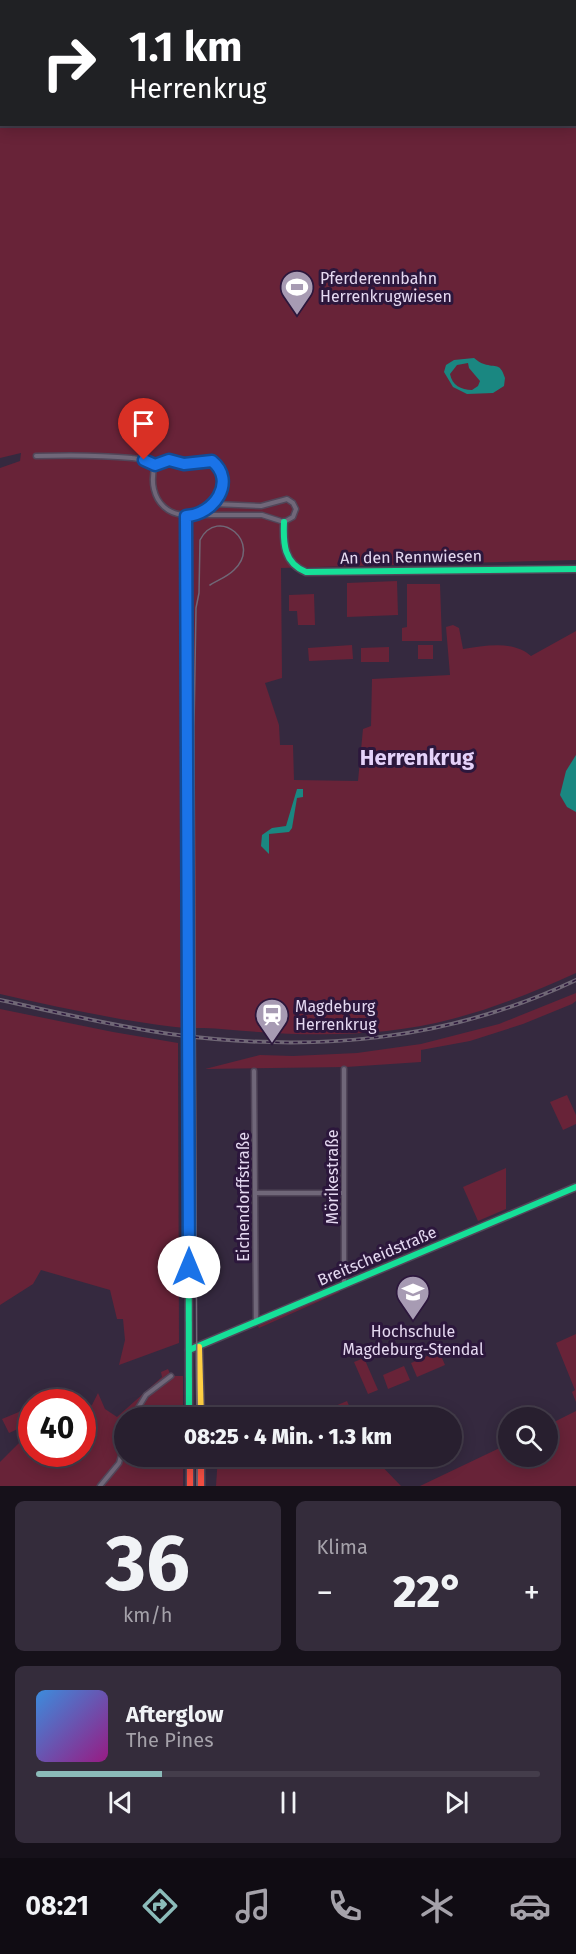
<!DOCTYPE html>
<html lang="de">
<meta charset="utf-8">
<style>
:root{--surface:#281f2f;--page:#342c3b;--text:#f1f3f6;--muted:#a5a2aa;--line:#443d4b;--accent:#8bbbb9}
body{margin:0;font-family:"Fira Sans",sans-serif;background:var(--page);color:var(--text);height:100vh;display:flex;flex-direction:column;font-size:22px;white-space:nowrap}
*{box-sizing:border-box;margin:0}
p{font-size:20px;color:var(--muted)}
.icon{flex:none;width:33px;height:33px;fill:none;stroke:currentColor;stroke-width:2;stroke-linecap:round;stroke-linejoin:round}
.map{position:relative;height:1486px;overflow:hidden}
.sheet{display:flex;flex-direction:column;gap:15px;padding:15px;background:#16111a;flex:1}
.sheet>*{flex:none}
.top-card{position:absolute;left:0px;top:0px;width:576px;height:126px;box-shadow:0 3px 15px #0003,0 0 0 2px var(--line);background:#202124;color:#fff;overflow:hidden}
.fabs{position:absolute;left:498px;top:1407px;display:grid;gap:12px}
.fabs a{display:grid;place-items:center;width:60px;height:60px;border-radius:50%;background:var(--surface);box-shadow:0 3px 15px #0003,0 0 0 2px var(--line);font-size:30px}
.speed{position:absolute;left:18px;top:1389px;display:flex;gap:12px;font-size:30px;font-weight:700;text-align:center}
.speed>*{display:grid;place-content:center;width:78px;height:78px;border-radius:50%;background:var(--surface);box-shadow:0 3px 15px #0003,0 0 0 2px var(--line);line-height:1}
.speed .limit{border:9px solid #d22;background:#fff;color:#111}
.pin{position:absolute;display:grid;place-items:center;width:51px;height:51px;color:#fff;margin:-62px -26px;border-radius:50% 50% 50% 0;rotate:-45deg;box-shadow:0 0 6px #0007}
.pin .icon{rotate:45deg}
.me{position:absolute;width:66px;margin:-33px;rotate:0deg;stroke-linejoin:round;filter:drop-shadow(0 0 4px #0008)}
.turn{display:flex;align-items:center;gap:21px;height:126px;padding:0 30px;font-size:27px}
.turn .icon{width:78px;height:78px;stroke-width:2.5}
.turn b{display:block;font-size:42px;line-height:51px}
.big{font-size:45px;font-weight:800;line-height:1.1}
.sheet .card{flex:1;display:flex;flex-direction:column;justify-content:center;gap:9px;min-width:0;padding:0 21px;border-radius:9px;background:var(--page)}
.sheet .dial{align-items:center;gap:0}
.dial b{font-size:78px;line-height:1}
.song{display:flex;align-items:center;gap:18px}
.cover{width:72px;height:72px;border-radius:9px;background:linear-gradient(135deg,hsl(210 70% 55%),hsl(310 70% 35%))}
.played{height:6px;border-radius:3px;background:linear-gradient(90deg,var(--accent) 25%,var(--line) 25%)}
.keys{display:flex;justify-content:space-around;direction:ltr}
.heat{display:flex;justify-content:space-between;align-items:center;font-size:33px;direction:ltr}
.sheet .tiles{flex:1;display:grid;gap:15px;grid-template-columns:1fr 1fr}
.card:last-child{grid-column:span 2}
.trip{position:absolute;left:114px;top:1407px;width:348px;height:60px;border-radius:30px;background:var(--surface);box-shadow:0 3px 15px #0003,0 0 0 2px var(--line);font-weight:800;line-height:60px;text-align:center}
.tabs{display:flex;height:96px;justify-content:space-around;align-items:center;background:#100c13;color:var(--muted)}
.tabs .icon{width:42px;height:42px}
.tabs .active{color:var(--accent)}
.tabs b{font-size:27px;color:var(--text)}
.map>svg:first-child{display:block}
.green{fill:#682338;fill-rule:evenodd}
.water{fill:#1a8781;fill-rule:evenodd}
.lines{fill:none;stroke-linecap:round;stroke-linejoin:round}
.street-casing{stroke:#514659;stroke-width:7}
.fast-casing{stroke:#514659;stroke-width:9}
.slow-casing{stroke:#514659;stroke-width:9}
.jam-casing{stroke:#514659;stroke-width:9}
.street{stroke:#706779;stroke-width:4}
.fast{stroke:#16e098;stroke-width:6}
.slow{stroke:#ffcf43;stroke-width:6}
.jam{stroke:#f24e42;stroke-width:6}
.tram{stroke:#706776;stroke-width:1.5}
.rail-casing{stroke:#706776;stroke-width:4}
.rail{stroke:#2c173c;stroke-width:1.5;stroke-dasharray:4.5;stroke-linecap:butt}
.route-casing{stroke:#114b97;stroke-width:15}
.route{stroke:#1a73e8;stroke-width:10}
.labels{text-anchor:middle;dominant-baseline:central;stroke-width:6;stroke-linejoin:round;paint-order:stroke}
.poi-label{font-size:16px;fill:#e5d9f1;stroke:#2c173c;text-anchor:start}
.street-label{font-size:16px;fill:#e5d9f1;stroke:#2c173c}
.district-label{font-size:22px;font-weight:bold;fill:#e5d2f9;stroke:#2c173c}
</style>
<div class="map">
<svg width="576" height="1486" viewBox="0 0 576 1486">
<rect width="100%" height="100%" fill="#35293f"/>
<g class="green">
<path d="M0,0H576V560L281,568L282,678L265,683L279,725L280,745H293L294,780L358,781L363,729L371,726L372,679L450,675L446,627L453,625L459,628L463,649C485,646 513,640 531,656L576,631V973C536,991 495,1008 452,1019C376,1039 298,1036 221,1029C205,1027 190,1029 175,1027C116,1020 58,1007 0,994V468L20,461L21,453L0,458ZM2,2H574V124H2Z"/>
<polygon points="397,581 398,615 347,617 347,583"/>
<polygon points="407,584 440,584 442,641 402,641 402,628 407,627"/>
<polygon points="314,594 315,625 298,625 297,611 289,611 289,595"/>
<polygon points="352,645 353,659 309,661 308,648"/>
<rect x="418" y="645" width="15" height="14"/>
<polygon points="389,647 389,662 361,662 361,648"/>
<polygon points="576,993 576,1001 572,1004 523,1024 470,1041 421,1050 421,1062 346,1067 205,1069 260,1055 293,1056 357,1053 421,1044 499,1024"/>
<polygon points="0,1009 113,1032 178,1043 179,1343 119,1365 125,1340 123,1319 117,1319 110,1290 41,1270 33,1284 0,1305"/>
<polygon points="567,1095 576,1115 576,1124 563,1130 550,1102"/>
<polygon points="506,1168 506,1209 478,1221 463,1187"/>
<polygon points="339,1291 340,1292 259,1328 258,1326"/>
<polygon points="576,1334 576,1402 572,1392 575,1390 556,1343"/>
<polygon points="439,1351 445,1365 417,1377 411,1363"/>
<polygon points="364,1358 378,1390 368,1394 354,1362"/>
<polygon points="404,1366 410,1380 388,1389 383,1375"/>
<polygon points="168,1369 171,1376 183,1376 183,1417 124,1418 124,1456 183,1457 183,1486 0,1486 0,1462 31,1431 32,1454 82,1454 83,1409 92,1405 98,1393 105,1409 117,1417 162,1377 161,1372"/>
<polygon points="347,1401 354,1417 309,1417"/>
<polygon points="31,1407 31,1423 9,1433 2,1419"/>
<polygon points="576,1411 576,1486 420,1486 508,1444 508,1456 548,1456 548,1425"/>
<polygon points="218,1456 373,1457 401,1486 216,1486"/>
</g>
<g class="water">
<path d="M474,358C477,360 480,363 484,364C496,368 500,362 505,378L504,386L493,393L467,394L453,387L444,372L446,365L454,360ZM468,363L469,368L480,381L478,386L472,390C461,390 452,385 450,374L457,365Z"/>
<polygon points="576,755 576,812 567,807 560,795 566,771"/>
<polygon points="297,789 303,789 303,797 297,798 292,828 289,832 269,834 269,854 261,846 262,835 272,828 286,826"/>
</g>
<g class="lines">
<g class="street-casing">
<g id="street">
<path d="M36,456C67,455 100,455 132,458C140,458 150,465 158,464C162,463 166,461 171,460C177,460 182,464 188,464C196,463 203,458 211,461C224,465 223,487 219,497C217,503 211,507 206,509C172,527 145,500 155,465"/>
<polyline points="196,515 262,515 284,522 293,517 296,509 293,503 287,499 261,506 214,504"/>
<polyline points="344,1069 344,1285"/>
<polyline points="254,1071 256,1322"/>
<polyline points="255,1193 343,1193"/>
<polyline points="132,1418 146,1395 171,1376"/>
<polyline points="100,1486 119,1463 124,1445"/>
</g>
</g>
<g class="fast-casing">
<g id="fast">
<path d="M284,522C283,544 284,563 306,572L576,569"/>
<polyline points="188,970 189,1418"/>
<polyline points="189,1350 576,1187"/>
</g>
</g>
<g class="slow-casing">
<g id="slow">
<polyline points="186,516 187,802"/>
<polyline points="199,1347 201,1418"/>
</g>
</g>
<g class="jam-casing">
<g id="jam">
<polyline points="187,802 188,970"/>
<polyline points="190,1456 190,1486"/>
<polyline points="201,1456 201,1486"/>
</g>
</g>
<use href="#street" class="street"/>
<use href="#fast" class="fast"/>
<use href="#slow" class="slow"/>
<use href="#jam" class="jam"/>
<g class="tram">
<path d="M197,1418L194,727L196,608L199,593L200,540C218,505 263,543 234,570C227,577 218,580 210,585"/>
<polyline points="197,1456 197,1486"/>
</g>
<g class="rail-casing">
<path id="rail" d="M0,1000C56,1012 113,1026 170,1034C312,1053 445,1042 576,980"/>
</g>
<use href="#rail" class="rail"/>
</g>
<g class="lines">
<g class="route-casing">
<path id="route" d="M144,460L155,465L169,460L184,464L212,461C237,481 214,515 186,516L189,1267"/>
</g>
<use href="#route" class="route"/>
</g>
<defs>
<g id="stadium-pin" transform="scale(1.725)"><path d="M0 17L-7.5 6A9.5 9.5 0 1 1 7.5 6Z" fill="#a79bb3" stroke="#2c173c"/><path d="M0-5a6.5 5 0 1 0 0 10a6.5 5 0 1 0 0-10ZM-3.5-1.8h7v3.6h-7Z" fill="#fff"/></g>
<g id="station-pin" transform="scale(1.725)"><path d="M0 17L-7.5 6A9.5 9.5 0 1 1 7.5 6Z" fill="#a79bb3" stroke="#2c173c"/><path d="M-3-6H3Q5-6 5-4V2Q5 4 3 4L4.5 6H3L1.5 4h-3L-3 6H-4.5L-3 4Q-5 4-5 2V-4Q-5-6-3-6ZM-3.5-4v3h7v-3ZM-3.5 1v1.5H-2V1ZM2 1v1.5H3.5V1Z" fill="#fff"/></g>
<g id="university-pin" transform="scale(1.725)"><path d="M0 17L-7.5 6A9.5 9.5 0 1 1 7.5 6Z" fill="#a79bb3" stroke="#2c173c"/><path d="M0-5L7-2L0 1L-7-2ZM-4 1L0 2.5L4 1V4Q0 6-4 4Z" fill="#fff"/></g>
</defs>
<g fill-rule="evenodd">
<use href="#stadium-pin" x="297" y="287"/>
<use href="#station-pin" x="272" y="1015"/>
<use href="#university-pin" x="413" y="1292"/>
</g>
<g class="labels">
<g class="poi-label">
<text x="320" y="278">Pferderennbahn<tspan x="320" dy="18">Herrenkrugwiesen</tspan></text>
<text x="295" y="1006">Magdeburg<tspan x="295" dy="18">Herrenkrug</tspan></text>
<text x="413" y="1331" text-anchor="middle">Hochschule<tspan x="413" dy="18">Magdeburg-Stendal</tspan></text>
</g>
<g class="street-label">
<text transform="translate(411 557) rotate(-1)">An den Rennwiesen</text>
<text transform="translate(332 1177) rotate(-90)">Mörikestraße</text>
<text transform="translate(243 1197) rotate(-90)">Eichendorffstraße</text>
<text transform="translate(377 1256) rotate(-23)">Breitscheidstraße</text>
</g>
<g class="district-label">
<text x="417" y="757">Herrenkrug</text>
</g>
</g>
</svg>
<div class="fabs">
<a><svg class="icon" aria-label="search" viewBox="0 0 24 24"><circle cx="10" cy="10" r="6"/><path d="M15 15l6 6"/></svg></a>
</div>
<div class="speed"><div class="limit">40</div></div>
<div class="pin" style="left:144px;top:460px;background:#d93025"><svg class="icon" aria-label="arrive" viewBox="0 0 24 24"><path d="M6 21V4h12l-3 4 3 4H6"/></svg></div>
<svg class="me" style="left:189px;top:1267px" viewBox="-20 -20 40 40"><circle r="19" fill="#fff"/><path d="M0-13L10 11 0 6-10 11z" fill="#1a73e8"/></svg>
<div class="trip">08:25 · 4 Min. · 1.3 km</div>
<div class="top-card">
<div class="turn"><svg class="icon" aria-label="right" viewBox="0 0 24 24"><path d="M7 20v-9h11M14 6l5 5-5 5"/></svg><div><b>1.1 km</b>Herrenkrug</div></div>
</div>
</div>
<section class="sheet">
<div class="tiles">
<div class="card dial"><b>36</b><p>km/h</p></div>
<div class="card"><p>Klima</p>
<div class="heat"><a>−</a><b class="big">22°</b><a>+</a></div>
</div>
<div class="card">
<div class="song"><i class="cover"></i><div><b>Afterglow</b><p>The Pines</p></div></div>
<div class="played"></div>
<div class="keys"><svg class="icon" aria-label="previous" viewBox="0 0 24 24"><path d="M18 5L8 12l10 7zM5 5v14"/></svg><svg class="icon" aria-label="pause" viewBox="0 0 24 24"><path d="M8 5v14M16 5v14"/></svg><svg class="icon" aria-label="next" viewBox="0 0 24 24"><path d="M6 5l10 7-10 7zM19 5v14"/></svg></div>
</div>
</div>
</section>
<nav class="tabs">
<b>08:21</b>
<svg class="icon active" aria-label="directions" viewBox="0 0 24 24"><path d="M12 3l9 9-9 9-9-9zM9 14v-3h6M13 9l2 2-2 2"/></svg>
<svg class="icon" aria-label="music" viewBox="0 0 24 24"><path d="M9 18V5l10-2v13"/><circle cx="6" cy="18" r="3"/><circle cx="16" cy="16" r="3"/></svg>
<svg class="icon" aria-label="phone" viewBox="0 0 24 24"><path d="M5 4h4l2 5-3 2q2 4 5 5l2-3 5 2v4C11 20 4 13 5 4z"/></svg>
<svg class="icon" aria-label="climate" viewBox="0 0 24 24"><path d="M12 3v18M4 7l16 10M4 17L20 7"/></svg>
<svg class="icon" aria-label="car" viewBox="0 0 24 24"><path d="M5 17H2v-5l4-1 3-4h7l3 4 3 1v5h-3M9 17h6M6 11h13"/><circle cx="7" cy="17" r="2"/><circle cx="17" cy="17" r="2"/></svg>
</nav>
